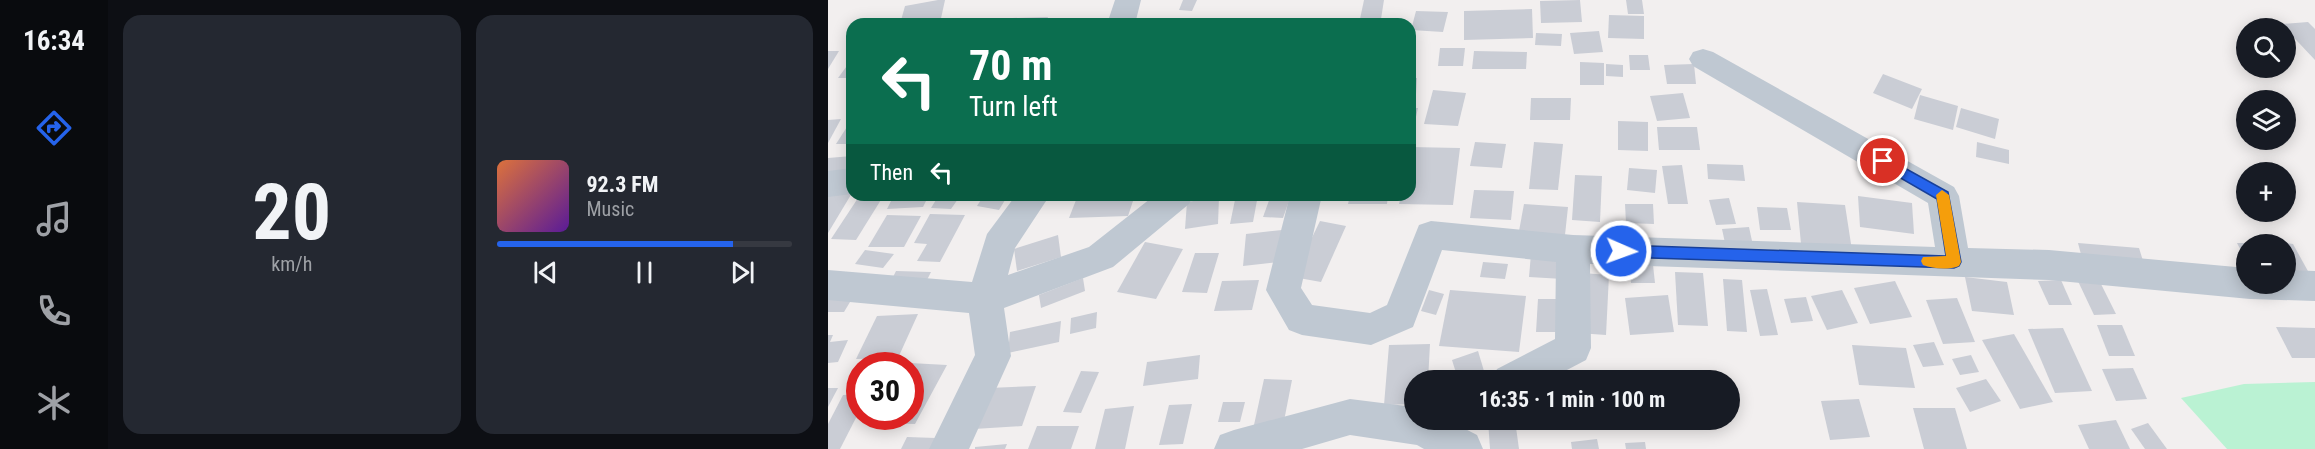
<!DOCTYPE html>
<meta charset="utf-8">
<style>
:root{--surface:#171b24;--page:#242831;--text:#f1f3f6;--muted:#9ea1a6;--line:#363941;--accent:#2563eb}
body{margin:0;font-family:"Roboto Condensed",sans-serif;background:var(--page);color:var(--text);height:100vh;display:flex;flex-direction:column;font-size:22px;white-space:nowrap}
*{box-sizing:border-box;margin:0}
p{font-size:20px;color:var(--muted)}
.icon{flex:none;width:33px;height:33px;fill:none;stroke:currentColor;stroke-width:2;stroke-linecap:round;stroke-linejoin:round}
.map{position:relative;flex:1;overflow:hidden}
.drawer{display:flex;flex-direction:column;gap:15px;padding:15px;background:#0d0f14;width:720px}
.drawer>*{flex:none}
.hud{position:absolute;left:18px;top:18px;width:570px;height:183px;border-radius:18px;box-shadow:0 3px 15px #0003;background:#0b6e4f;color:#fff;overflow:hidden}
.tools{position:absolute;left:1408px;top:18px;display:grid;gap:12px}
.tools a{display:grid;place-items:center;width:60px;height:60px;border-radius:50%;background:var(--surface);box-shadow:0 3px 15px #0003;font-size:30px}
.speed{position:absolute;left:18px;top:352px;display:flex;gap:12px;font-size:30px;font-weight:700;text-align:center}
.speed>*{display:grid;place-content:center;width:78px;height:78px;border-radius:50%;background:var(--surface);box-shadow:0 3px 15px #0003;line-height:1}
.speed .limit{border:9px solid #d22;background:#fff;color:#111}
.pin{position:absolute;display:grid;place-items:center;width:51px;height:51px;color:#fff;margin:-26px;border:3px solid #fff;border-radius:50%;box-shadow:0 2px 6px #0007}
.me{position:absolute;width:66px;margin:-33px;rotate:92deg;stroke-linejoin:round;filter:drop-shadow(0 0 4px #0008)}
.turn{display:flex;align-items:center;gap:21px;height:126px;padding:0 24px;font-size:27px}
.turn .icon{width:78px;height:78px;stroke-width:2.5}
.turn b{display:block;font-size:42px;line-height:51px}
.then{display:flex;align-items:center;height:57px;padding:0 24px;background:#0003;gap:12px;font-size:22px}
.drawer .tile{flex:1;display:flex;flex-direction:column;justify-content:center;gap:9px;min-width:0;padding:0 21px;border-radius:18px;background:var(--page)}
.drawer .dial{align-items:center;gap:0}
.dial b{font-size:78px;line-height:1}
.song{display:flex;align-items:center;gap:18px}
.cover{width:72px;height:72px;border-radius:9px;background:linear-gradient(135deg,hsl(20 70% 55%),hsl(270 70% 35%))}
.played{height:6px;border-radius:3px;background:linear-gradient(90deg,var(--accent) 80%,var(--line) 80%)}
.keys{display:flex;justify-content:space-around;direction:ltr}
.drawer .tiles{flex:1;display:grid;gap:15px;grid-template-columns:repeat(2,1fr)}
.trip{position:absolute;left:576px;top:370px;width:336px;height:60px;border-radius:30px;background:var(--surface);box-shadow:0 3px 15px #0003;font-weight:700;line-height:60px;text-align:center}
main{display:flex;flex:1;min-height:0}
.tabs{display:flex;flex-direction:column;width:108px;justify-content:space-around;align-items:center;background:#090b0e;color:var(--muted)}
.tabs .icon{width:42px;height:42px}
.tabs .selected{color:var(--accent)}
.tabs b{font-size:27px;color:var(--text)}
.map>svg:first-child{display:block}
.green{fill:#baf2d3}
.building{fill:#cacdd5}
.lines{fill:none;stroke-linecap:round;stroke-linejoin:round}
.minor{fill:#bfc8d2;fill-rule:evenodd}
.route{fill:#2563eb;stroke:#184099;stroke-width:1.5}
.slow{fill:#f59e0b}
</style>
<main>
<nav class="tabs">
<b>16:34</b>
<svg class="icon selected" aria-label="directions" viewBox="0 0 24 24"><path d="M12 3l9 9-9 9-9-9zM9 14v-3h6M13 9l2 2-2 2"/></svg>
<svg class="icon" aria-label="music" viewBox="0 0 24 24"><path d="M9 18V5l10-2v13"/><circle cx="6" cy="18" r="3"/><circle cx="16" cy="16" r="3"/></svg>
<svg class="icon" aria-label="phone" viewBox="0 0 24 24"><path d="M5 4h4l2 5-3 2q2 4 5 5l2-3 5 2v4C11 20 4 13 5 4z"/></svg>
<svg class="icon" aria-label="climate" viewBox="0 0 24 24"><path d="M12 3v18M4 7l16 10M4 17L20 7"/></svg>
</nav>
<section class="drawer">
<div class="tiles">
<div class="tile dial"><b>20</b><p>km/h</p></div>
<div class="tile">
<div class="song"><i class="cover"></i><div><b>92.3 FM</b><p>Music</p></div></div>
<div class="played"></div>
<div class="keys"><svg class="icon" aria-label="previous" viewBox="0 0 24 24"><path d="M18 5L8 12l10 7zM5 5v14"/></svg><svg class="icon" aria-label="pause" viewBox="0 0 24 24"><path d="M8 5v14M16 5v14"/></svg><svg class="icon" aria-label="next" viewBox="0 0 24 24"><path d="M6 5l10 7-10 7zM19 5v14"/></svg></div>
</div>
</div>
</section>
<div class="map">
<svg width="1487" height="449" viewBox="0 0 1487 449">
<rect width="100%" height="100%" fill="#f2efef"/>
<polygon class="green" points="1487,382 1487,449 1399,449 1353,398 1416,384"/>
<g class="building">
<polygon points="110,0 117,0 112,23 72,24 77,6"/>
<polygon points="355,0 369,0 364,11 351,10"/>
<polygon points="536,0 556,0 553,19 532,19"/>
<polygon points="752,0 754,22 713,23 712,1"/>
<polygon points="798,0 814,0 816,14 800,14"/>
<polygon points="704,9 705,38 636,40 636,11"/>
<polygon points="588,11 620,12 615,32 583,30"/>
<polygon points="781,15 816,16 816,39 780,38"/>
<polygon points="220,17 217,24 181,24 184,18"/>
<polygon points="1480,22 1487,29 1487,60 1453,24"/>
<polygon points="771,31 775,52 746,54 742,33"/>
<polygon points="708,33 734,34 733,46 707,45"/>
<polygon points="612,48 637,48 635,66 610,66"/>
<polygon points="0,51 11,51 0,69"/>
<polygon points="646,51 699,52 698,69 644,69"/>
<polygon points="801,55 820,55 822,70 802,70"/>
<polygon points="24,59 24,78 10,78"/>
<polygon points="752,62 776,63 776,85 752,85"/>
<polygon points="778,64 795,65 795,77 778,76"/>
<polygon points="866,64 868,84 839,84 836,65"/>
<polygon points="1055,74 1094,89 1084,109 1045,93"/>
<polygon points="582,78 589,78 588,94 582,94"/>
<polygon points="605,90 638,93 630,126 596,124"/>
<polygon points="855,93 862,118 829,121 822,96"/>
<polygon points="1092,95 1130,106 1125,130 1086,119"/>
<polygon points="703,98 743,98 742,120 702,120"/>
<polygon points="582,108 590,108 585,130 582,129"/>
<polygon points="1133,108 1171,119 1167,139 1128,127"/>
<polygon points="13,119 0,143 0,120"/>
<polygon points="24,119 24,144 8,144"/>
<polygon points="790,121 820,122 820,151 790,150"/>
<polygon points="829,127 869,127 872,150 831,150"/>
<polygon points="647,142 678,144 674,168 642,166"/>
<polygon points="706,142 735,144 730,190 701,189"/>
<polygon points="1149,142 1181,150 1181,164 1148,157"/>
<polygon points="582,147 632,148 625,205 571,204 573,195 582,195"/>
<polygon points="24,156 24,179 0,180 0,158"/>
<polygon points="879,164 915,165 917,181 880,179"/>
<polygon points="854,165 860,204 840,204 834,166"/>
<polygon points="801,168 829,170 827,193 799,190"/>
<polygon points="747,175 774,176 772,222 744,220"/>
<polygon points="24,190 24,193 0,233 0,192"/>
<polygon points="646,190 686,191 683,220 642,218"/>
<polygon points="32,195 56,195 28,240 3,239"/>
<polygon points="101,195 95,207 59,209 65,197"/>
<polygon points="111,195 147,195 144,200 130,199 123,209 103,208"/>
<polygon points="156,195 180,195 171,210 149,206"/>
<polygon points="250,195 307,195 300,216 241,218"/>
<polygon points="408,195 430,195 425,222 402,224"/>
<polygon points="443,195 463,195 455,218 435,217"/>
<polygon points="522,195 560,195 559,204 520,204"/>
<polygon points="1030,196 1084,203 1086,234 1032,227"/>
<polygon points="391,197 390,224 357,229 359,202"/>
<polygon points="901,198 908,224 888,225 881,200"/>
<polygon points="969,202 1017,205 1025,257 974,254"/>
<polygon points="696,204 740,207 737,235 691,231"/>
<polygon points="797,204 825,204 826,224 798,223"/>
<polygon points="929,207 959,208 963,230 932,230"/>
<polygon points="102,214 137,215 112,262 89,261 99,244 86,243"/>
<polygon points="59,215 93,216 76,247 40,247"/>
<polygon points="492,221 518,226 493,282 465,277"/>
<polygon points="921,227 924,241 897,243 894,229"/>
<polygon points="454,230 451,262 415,266 418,234"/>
<polygon points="230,235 233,257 189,271 186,249"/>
<polygon points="317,242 355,249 328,299 289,292"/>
<polygon points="1250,243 1311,248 1317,267 1255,262"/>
<polygon points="1409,243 1419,243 1419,262"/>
<polygon points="1458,243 1465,244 1481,273 1458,272"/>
<polygon points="37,250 66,254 55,268 27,264"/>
<polygon points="367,253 391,253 379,293 354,292"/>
<polygon points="703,254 735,255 735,279 701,277"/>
<polygon points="655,262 680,264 677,279 652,277"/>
<polygon points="801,265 825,265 827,283 803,283"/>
<polygon points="68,271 103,272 97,284 62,283"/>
<polygon points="847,272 875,273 880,326 850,325"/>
<polygon points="754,273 781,275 778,335 750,333"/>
<polygon points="1137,277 1179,282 1186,315 1144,311"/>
<polygon points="255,278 257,291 213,308 211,295"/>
<polygon points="1270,278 1288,314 1266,315 1249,279"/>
<polygon points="895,279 914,280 919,332 899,331"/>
<polygon points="431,280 424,310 386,311 394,281"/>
<polygon points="1233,280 1244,305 1221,305 1210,281"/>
<polygon points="1067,281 1084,317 1042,324 1026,288"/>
<polygon points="939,289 950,335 932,336 922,290"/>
<polygon points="601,290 616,294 608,315 593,311"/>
<polygon points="622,290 698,296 691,352 611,346"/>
<polygon points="1014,290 1030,323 999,330 983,296"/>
<polygon points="840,295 846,332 802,335 797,298"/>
<polygon points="0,297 25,297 16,312 0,312"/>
<polygon points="978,297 985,321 963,323 956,299"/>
<polygon points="1129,298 1147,342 1115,344 1098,300"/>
<polygon points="710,299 737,299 736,332 708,332"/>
<polygon points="269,312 268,328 242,334 243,318"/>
<polygon points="90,314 70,358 28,359 49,316"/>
<polygon points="233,321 231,342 180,353 182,332"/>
<polygon points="1269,325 1294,325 1307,356 1281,356"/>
<polygon points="1448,327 1487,328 1487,358 1464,358"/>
<polygon points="1235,328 1264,391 1227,393 1200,329"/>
<polygon points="1186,334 1225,402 1192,409 1154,340"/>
<polygon points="0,335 5,335 2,342 20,340 10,362 0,363"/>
<polygon points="1106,342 1116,365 1095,367 1085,345"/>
<polygon points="602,344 600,381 586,381 586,404 556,405 561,345"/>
<polygon points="1024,345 1078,348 1087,388 1031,385"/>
<polygon points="650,351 656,371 630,379 624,360"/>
<polygon points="372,355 370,379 315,386 319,362"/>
<polygon points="1143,355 1151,372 1132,375 1124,359"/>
<polygon points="82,363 119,365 87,424 52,423 55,417 82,417"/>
<polygon points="1305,368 1319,399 1288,401 1274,369"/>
<polygon points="253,371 271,372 253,413 235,412"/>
<polygon points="843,377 844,381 808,381 808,379"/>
<polygon points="436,379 464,380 455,426 426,425"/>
<polygon points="1158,379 1173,401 1142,412 1128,388"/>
<polygon points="208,386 194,426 146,429 161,388"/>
<polygon points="0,388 10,388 0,407"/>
<polygon points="32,394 32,410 12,449 0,449 0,424 15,395"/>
<polygon points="1031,399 1042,437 1002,440 993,401"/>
<polygon points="395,402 417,402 412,422 390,422"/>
<polygon points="364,404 355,444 331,445 341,405"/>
<polygon points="306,406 297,449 267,449 277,409"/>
<polygon points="1085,408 1127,408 1139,449 1096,449"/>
<polygon points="660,420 687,420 691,449 662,449"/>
<polygon points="700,420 744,420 744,426 701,430"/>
<polygon points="813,420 850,420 850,424 814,426"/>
<polygon points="1288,420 1302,449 1261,449 1250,425"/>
<polygon points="1320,423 1339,449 1317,449 1303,429"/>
<polygon points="209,426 251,426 243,449 200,449"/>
<polygon points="79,437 108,438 103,449 73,449"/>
<polygon points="769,439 771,449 744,449 743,442"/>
<polygon points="817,442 818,449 798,449 797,443"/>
<polygon points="179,444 177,449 147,449 147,447"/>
</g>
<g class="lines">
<g class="minor">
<polygon points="287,0 313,0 307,24 279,24"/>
<polygon points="875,49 885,52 1126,187 1131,196 1140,248 1221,250 1419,268 1419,284 1458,284 1458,270 1487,271 1487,301 1422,299 1221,280 762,264 763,348 758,360 718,381 663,381 669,369 727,339 728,262 614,250 585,327 543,345 474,335 461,330 438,290 462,195 494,195 473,288 484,305 542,313 559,305 591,225 603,221 745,235 1107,247 1100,203 865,66 861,59 865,52"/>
<polygon points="24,168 24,194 0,197 0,171"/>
<polygon points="188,195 222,195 187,248 180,275 261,247 327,195 366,195 361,204 285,267 176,308 183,356 141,449 101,449 147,355 141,313 0,300 0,270 144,282 159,234"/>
<polygon points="522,399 586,407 586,420 620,420 649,435 655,449 596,449 589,445 522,435 474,449 386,449 392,435 406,430"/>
</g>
</g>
<polygon class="route" points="1055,156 1120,192 1133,262 1131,266 1126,268 793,257 788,255 786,251 788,247 793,245 1118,256 1109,199 1050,165 1048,161"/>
<path class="slow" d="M1114,190L1121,195L1133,262L1131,266C1121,270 1105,269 1095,265L1093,261L1095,257L1118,256L1108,195Z"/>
</svg>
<div class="tools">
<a><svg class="icon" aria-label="search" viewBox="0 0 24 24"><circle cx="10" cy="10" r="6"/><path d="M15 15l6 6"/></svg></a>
<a><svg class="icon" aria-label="layers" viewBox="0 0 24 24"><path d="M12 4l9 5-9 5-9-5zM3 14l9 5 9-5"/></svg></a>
<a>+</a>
<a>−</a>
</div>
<div class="speed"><div class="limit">30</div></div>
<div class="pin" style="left:1055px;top:161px;background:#d93025"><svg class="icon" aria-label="arrive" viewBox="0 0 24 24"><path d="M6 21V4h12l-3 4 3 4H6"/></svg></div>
<svg class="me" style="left:793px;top:251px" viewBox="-20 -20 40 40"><circle r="17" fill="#2563eb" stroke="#fff" stroke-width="3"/><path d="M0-11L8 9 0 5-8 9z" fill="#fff"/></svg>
<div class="trip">16:35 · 1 min · 100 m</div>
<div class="hud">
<div class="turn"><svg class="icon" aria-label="left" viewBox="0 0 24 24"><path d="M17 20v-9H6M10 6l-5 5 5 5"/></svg><div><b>70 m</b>Turn left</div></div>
<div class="then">Then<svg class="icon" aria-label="left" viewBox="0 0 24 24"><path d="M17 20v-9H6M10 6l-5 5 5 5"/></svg></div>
</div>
</div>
</main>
